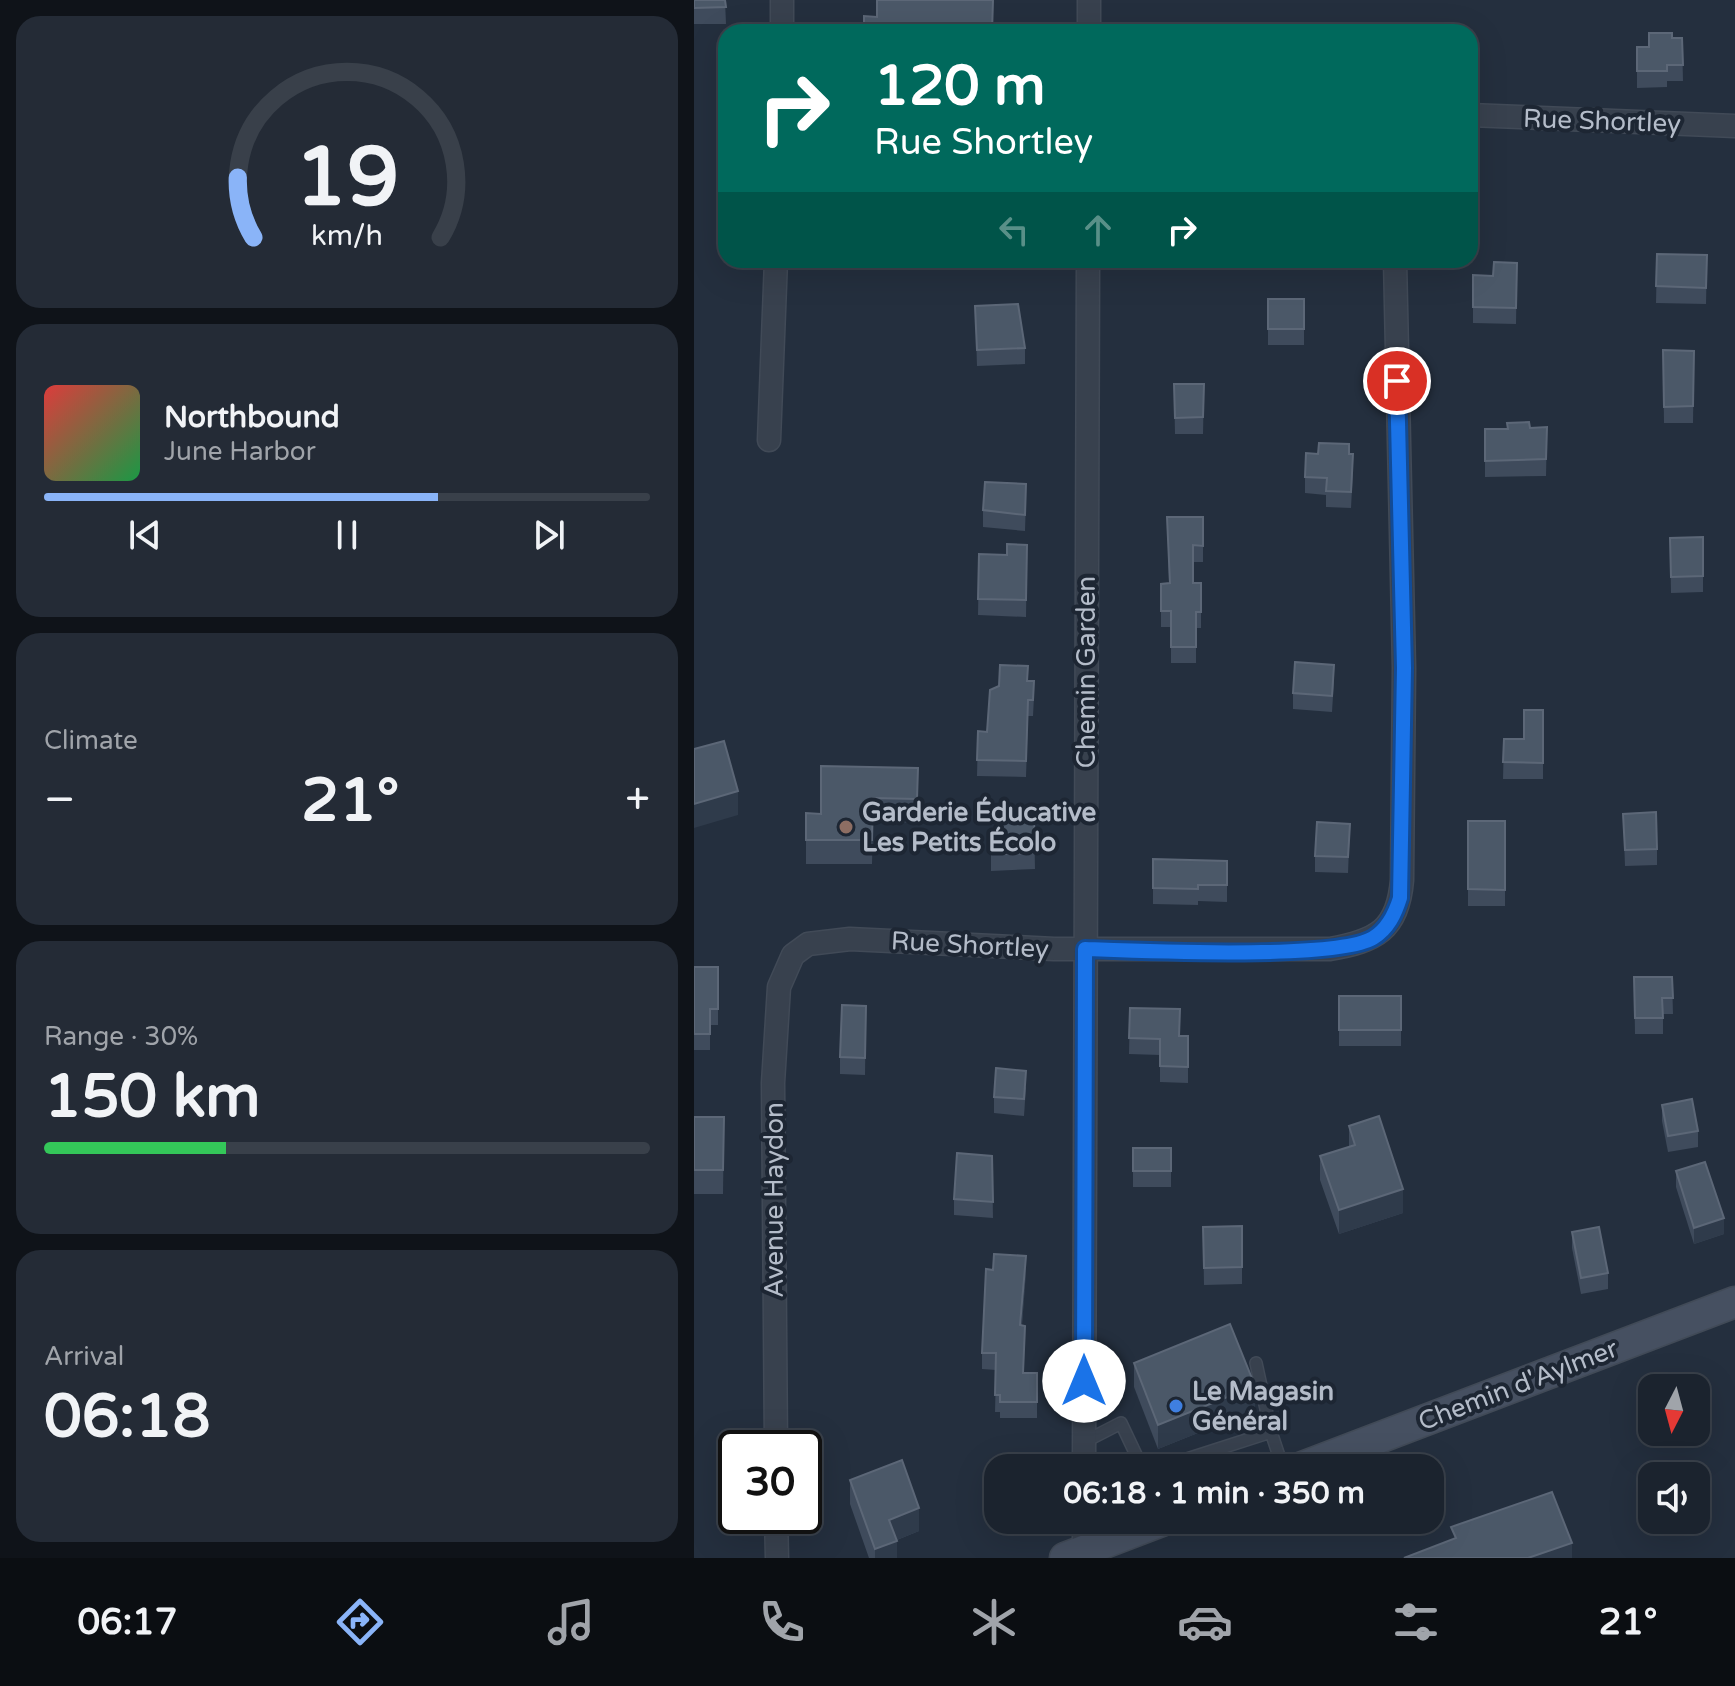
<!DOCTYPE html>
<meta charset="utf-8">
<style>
:root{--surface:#1b232e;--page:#242b36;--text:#f1f3f6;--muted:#a0a4aa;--line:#39404a;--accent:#8ab4f8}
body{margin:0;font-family:"Varela Round",sans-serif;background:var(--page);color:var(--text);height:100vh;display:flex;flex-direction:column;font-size:30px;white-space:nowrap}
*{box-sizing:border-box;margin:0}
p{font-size:26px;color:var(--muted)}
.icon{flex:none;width:44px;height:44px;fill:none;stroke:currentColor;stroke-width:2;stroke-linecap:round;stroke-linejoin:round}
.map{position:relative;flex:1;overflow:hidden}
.drawer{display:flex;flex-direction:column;gap:16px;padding:16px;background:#0f1319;width:694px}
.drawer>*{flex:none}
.banner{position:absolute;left:24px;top:24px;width:760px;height:244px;border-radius:24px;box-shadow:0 8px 32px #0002,0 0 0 2px var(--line);background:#00695c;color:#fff;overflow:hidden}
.needle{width:52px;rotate:186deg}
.fabs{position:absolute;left:944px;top:1374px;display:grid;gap:16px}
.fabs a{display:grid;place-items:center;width:72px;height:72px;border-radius:16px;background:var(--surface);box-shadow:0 8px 32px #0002,0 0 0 2px var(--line);font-size:40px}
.speed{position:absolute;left:24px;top:1430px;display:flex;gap:16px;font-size:40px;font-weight:700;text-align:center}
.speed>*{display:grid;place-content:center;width:104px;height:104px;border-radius:50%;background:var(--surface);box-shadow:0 8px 32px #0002,0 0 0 2px var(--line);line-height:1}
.speed .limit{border:4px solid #111;border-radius:12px;background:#fff;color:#111}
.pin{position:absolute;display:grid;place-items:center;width:68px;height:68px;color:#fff;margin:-34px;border:4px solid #fff;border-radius:50%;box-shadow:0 2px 8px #0007}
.me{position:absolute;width:88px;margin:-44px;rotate:0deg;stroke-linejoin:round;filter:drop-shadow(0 0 6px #0008)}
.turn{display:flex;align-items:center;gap:28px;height:168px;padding:0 24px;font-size:36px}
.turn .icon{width:104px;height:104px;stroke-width:2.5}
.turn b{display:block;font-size:56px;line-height:68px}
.lanes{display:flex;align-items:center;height:76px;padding:0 24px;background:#0003;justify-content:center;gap:40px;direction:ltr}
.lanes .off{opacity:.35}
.big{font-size:60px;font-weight:800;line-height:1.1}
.drawer .tile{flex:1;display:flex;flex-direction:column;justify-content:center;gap:12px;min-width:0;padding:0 28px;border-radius:24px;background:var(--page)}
.drawer .dial{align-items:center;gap:0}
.dial svg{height:208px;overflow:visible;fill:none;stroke:var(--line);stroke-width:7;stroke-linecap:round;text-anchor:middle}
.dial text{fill:var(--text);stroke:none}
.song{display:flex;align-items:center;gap:24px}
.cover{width:96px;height:96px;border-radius:12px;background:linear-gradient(135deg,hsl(0 70% 55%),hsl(140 70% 35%))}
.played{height:8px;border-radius:4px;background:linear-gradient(90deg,var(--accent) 65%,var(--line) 65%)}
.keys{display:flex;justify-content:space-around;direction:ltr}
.heat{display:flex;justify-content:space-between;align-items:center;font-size:44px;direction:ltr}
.charge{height:12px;border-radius:6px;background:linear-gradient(90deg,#34c759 30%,var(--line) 0)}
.trip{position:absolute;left:290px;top:1454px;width:460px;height:80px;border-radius:24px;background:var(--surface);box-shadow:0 8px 32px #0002,0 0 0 2px var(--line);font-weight:800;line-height:80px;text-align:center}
.menu{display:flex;height:128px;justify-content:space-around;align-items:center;background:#0b0e12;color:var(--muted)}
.menu .icon{width:56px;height:56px}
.menu .active{color:var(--accent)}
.menu b{font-size:36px;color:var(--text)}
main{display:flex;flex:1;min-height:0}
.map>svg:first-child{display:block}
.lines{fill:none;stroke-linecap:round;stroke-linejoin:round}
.lane-casing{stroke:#414a57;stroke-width:14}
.street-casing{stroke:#414a57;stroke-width:25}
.secondary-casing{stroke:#414a57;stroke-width:33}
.lane{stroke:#38414e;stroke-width:11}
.street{stroke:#38414e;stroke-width:22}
.secondary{stroke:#465061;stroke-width:30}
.wall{fill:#3f4b5c}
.shaded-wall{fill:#2f3b4b}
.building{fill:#4b5868;stroke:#5c6777;stroke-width:2}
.route-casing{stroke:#114b97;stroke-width:20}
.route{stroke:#1a73e8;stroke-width:14}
.education-dot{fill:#8d6e63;stroke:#1d2633;stroke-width:3}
.shop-dot{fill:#3f7fe0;stroke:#1d2633;stroke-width:3}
.labels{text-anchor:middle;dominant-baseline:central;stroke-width:8;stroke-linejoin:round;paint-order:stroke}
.street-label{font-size:26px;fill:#b4bcc9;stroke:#1d2633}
.poi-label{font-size:26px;font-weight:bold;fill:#b4bcc9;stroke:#1d2633;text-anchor:start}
</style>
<main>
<section class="drawer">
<div class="tile dial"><svg viewBox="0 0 100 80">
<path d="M14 69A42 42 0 1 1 86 69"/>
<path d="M14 69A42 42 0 0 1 8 46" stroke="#8ab4f8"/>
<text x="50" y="56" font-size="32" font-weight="700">19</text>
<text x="50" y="72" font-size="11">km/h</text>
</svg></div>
<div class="tile">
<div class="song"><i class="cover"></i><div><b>Northbound</b><p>June Harbor</p></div></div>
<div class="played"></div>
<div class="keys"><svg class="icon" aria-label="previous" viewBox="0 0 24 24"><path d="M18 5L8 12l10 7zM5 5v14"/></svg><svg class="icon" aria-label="pause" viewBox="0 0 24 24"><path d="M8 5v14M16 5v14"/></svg><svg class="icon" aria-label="next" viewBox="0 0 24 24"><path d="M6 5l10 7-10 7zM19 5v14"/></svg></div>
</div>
<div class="tile"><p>Climate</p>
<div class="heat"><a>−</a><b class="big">21°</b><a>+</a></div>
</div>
<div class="tile"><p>Range · 30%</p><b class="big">150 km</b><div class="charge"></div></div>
<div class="tile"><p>Arrival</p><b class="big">06:18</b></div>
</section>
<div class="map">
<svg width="1041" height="1558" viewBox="0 0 1041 1558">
<rect width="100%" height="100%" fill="#242f3e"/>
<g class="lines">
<g class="lane-casing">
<g id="lane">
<polyline points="562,1363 577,1432"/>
<polyline points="390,1442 427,1423 444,1459 461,1468"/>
<polyline points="465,1468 577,1432 589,1468"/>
</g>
</g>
<g class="street-casing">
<g id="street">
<polyline points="88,32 88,0"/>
<polyline points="395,32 395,0"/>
<polyline points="776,115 1041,126"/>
<polyline points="75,440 82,260"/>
<path d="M82,1448L79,1083L85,987L99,955L114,944L156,939L360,949H636C682,941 704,930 708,880L710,668L701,260"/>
<polyline points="390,1468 394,260"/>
<polyline points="82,1516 83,1558"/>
<polyline points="390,1551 390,1520"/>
</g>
</g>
<g class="secondary-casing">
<g id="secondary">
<polyline points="606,1468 1041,1302"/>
<polyline points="371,1558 470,1520"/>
</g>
</g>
<use href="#lane" class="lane"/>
<use href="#street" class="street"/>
<use href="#secondary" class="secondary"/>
</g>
<g class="wall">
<polygon points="0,0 31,0 32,24 0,24"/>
<polygon points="978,38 988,38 989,81 973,81 973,87 943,88 943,47 955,47"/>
<polygon points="963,254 1013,255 1012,304 962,303"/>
<polygon points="823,263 822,324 779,323 779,275 799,276"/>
<rect x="574" y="299" width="36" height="46"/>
<polygon points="281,306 331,348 331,364 283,366"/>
<polygon points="969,350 1000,351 999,423 970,423"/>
<polygon points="480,384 510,384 509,434 481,434"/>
<polygon points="853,427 852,476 791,477 791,429"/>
<polygon points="655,454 659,470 657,508 632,507 632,495 611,493 611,477"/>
<polygon points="332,500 331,531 289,527 289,510"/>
<polygon points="473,517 509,517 509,562 499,562 499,583 507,583 507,628 502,628 502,663 477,663 477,627 467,627 467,584 475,583"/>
<polygon points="1009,537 1009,592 977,593 976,538"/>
<polygon points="333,545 332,617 284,615 285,554 313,555"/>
<polygon points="334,681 340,697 339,716 334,716 332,777 283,776 284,731 293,732"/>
<polygon points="640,681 638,712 599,709 599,693"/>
<polygon points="849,710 849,779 809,779 810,739 830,739"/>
<polygon points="224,768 223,823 179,821 178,864 112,864 112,813 127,814"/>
<polygon points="929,814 963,849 963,865 931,866"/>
<polygon points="340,820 341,869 297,871 297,835 307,835"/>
<rect x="774" y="821" width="37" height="85"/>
<polygon points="656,824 654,873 621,872 621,856"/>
<polygon points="459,859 533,861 533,902 504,901 504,905 459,904"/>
<polygon points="0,967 24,967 24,1025 16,1025 16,1050 0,1050"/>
<polygon points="940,977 978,977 979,1014 969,1014 969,1034 941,1034"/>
<rect x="645" y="996" width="62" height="50"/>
<polygon points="172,1006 171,1075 146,1074 146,1057"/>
<polygon points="436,1008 486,1036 494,1036 494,1083 466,1082 466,1055 435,1054"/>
<polygon points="332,1087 330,1116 300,1113 300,1097"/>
<polygon points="968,1105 1004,1131 1004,1147 974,1152 968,1121"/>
<polygon points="0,1117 30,1117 29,1194 0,1194"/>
<polygon points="655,1126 709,1213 645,1234 626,1180 626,1156 655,1147"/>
<rect x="439" y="1148" width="38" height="39"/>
<polygon points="298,1156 299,1218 260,1215 260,1199"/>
<polygon points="982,1171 1030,1234 1000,1244 982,1187"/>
<polygon points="548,1226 548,1284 510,1285 509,1227"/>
<polygon points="878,1232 914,1273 914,1289 887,1294 878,1248"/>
<polygon points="332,1272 328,1325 330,1373 343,1373 343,1418 306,1418 306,1412 301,1412 302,1370 288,1369 288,1353"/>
<polygon points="440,1363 561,1410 464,1449 440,1387"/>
<polygon points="156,1480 225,1531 203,1540 203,1558 175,1558 156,1504"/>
</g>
<g class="shaded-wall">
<polygon points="44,791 44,815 0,828 0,804"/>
<polygon points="709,1189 709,1213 645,1234 645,1210"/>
<polygon points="1030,1218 1030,1234 1000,1244 1000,1228"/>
<polygon points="332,1256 332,1272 326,1342 326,1325"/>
<polygon points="561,1386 561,1410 464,1449 464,1425"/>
<polygon points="225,1508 225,1531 195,1543 195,1520"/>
<polygon points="203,1541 203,1558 181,1558 181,1549"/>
<polygon points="878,1543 878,1558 834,1558"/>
</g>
<g class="building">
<polygon points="0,0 31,0 32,7 0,8"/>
<polygon points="183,0 299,0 298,32 170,32 170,16 183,17"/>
<polygon points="955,33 978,33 978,38 988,38 989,65 973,65 973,71 943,71 943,47 955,47"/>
<polygon points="963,254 1013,255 1012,288 962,286"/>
<polygon points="800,262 823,263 822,308 779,307 779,275 799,276"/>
<rect x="574" y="299" width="36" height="30"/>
<polygon points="324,304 331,348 283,350 281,306"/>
<polygon points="969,350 1000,351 999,406 970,407"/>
<polygon points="480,384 510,384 509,417 481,418"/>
<polygon points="835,422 836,428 853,427 852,459 791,461 791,429 814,429 813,423"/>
<polygon points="625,443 655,444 655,454 659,454 657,492 632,491 633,478 611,477 612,453 624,454"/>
<polygon points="291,482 332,484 331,515 289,510"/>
<polygon points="473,517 509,517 509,546 499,545 499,583 507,583 507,612 502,612 502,647 477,647 477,611 467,611 467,584 476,583"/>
<polygon points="1009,537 1009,576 977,577 976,538"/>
<polygon points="313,544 333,545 332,600 284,599 285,554 313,555"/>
<polygon points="601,662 640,665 638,696 599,693"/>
<polygon points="306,665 334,666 333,681 340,681 339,700 334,700 332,761 283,760 284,731 293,732 296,690 305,686"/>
<polygon points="830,710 849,710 849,763 809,762 810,739 830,739"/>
<polygon points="30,741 44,791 0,804 0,749"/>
<polygon points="127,766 224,768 223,799 179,798 178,840 112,840 112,813 127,814"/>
<polygon points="962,812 963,849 931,850 929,814"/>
<polygon points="340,820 341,853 297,854 297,835 308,835 307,821"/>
<polygon points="774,821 811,821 811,890 774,889"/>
<polygon points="623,822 656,824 654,857 621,856"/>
<polygon points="459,859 533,861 533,885 504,885 504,889 459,888"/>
<polygon points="0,967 24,967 24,1009 16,1009 16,1034 0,1034"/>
<polygon points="940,977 978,977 979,998 968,998 969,1018 941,1018"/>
<rect x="645" y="996" width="62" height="34"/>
<polygon points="148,1005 172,1006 171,1058 146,1057"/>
<polygon points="436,1008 486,1009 485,1036 494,1036 494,1067 466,1066 466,1039 435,1038"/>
<polygon points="302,1068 332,1071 330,1099 300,1097"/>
<polygon points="998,1099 1004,1131 974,1136 968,1105"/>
<polygon points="685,1116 709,1189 645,1210 626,1156 661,1145 655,1126"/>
<polygon points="0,1117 30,1117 29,1170 0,1170"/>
<rect x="439" y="1148" width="38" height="23"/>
<polygon points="263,1153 298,1156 299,1202 260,1199"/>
<polygon points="1011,1162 1030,1218 1000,1228 982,1171"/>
<polygon points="548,1226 548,1267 510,1268 509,1227"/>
<polygon points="905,1227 914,1273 887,1278 878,1232"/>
<polygon points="300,1254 332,1256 326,1325 331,1326 329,1373 343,1373 343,1402 306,1402 306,1395 301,1395 302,1353 288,1353 292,1269 299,1270"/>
<polygon points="536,1324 561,1386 464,1425 440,1363"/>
<polygon points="208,1460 225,1508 195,1520 203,1541 181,1549 156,1480"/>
<polygon points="858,1492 878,1543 834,1558 710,1558 762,1538 757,1527"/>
</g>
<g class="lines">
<g class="route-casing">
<path id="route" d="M390,1381L391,949C444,951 642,960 679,938C694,929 701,914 706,898L710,668L703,381"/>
</g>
<use href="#route" class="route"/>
</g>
<circle class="education-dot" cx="152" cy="827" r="8"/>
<circle class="shop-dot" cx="482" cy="1406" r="8"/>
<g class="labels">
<g class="street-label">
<text transform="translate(908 121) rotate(2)">Rue Shortley</text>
<text transform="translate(392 672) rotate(-90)">Chemin Garden</text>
<text transform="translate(276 945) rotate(3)">Rue Shortley</text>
<text transform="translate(80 1200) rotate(-90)">Avenue Haydon</text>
<text transform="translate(824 1385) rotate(-21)">Chemin d'Aylmer</text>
</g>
<g class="poi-label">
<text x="168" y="812">Garderie Éducative<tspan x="168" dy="30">Les Petits Écolo</tspan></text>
<text x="498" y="1391">Le Magasin<tspan x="498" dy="30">Général</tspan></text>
</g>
</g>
</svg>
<div class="fabs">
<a><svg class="needle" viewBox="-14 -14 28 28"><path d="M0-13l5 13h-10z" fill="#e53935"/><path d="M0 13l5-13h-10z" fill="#a0a4aa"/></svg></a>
<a><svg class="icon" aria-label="sound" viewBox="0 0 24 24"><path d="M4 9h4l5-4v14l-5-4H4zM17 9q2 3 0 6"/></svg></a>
</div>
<div class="speed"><div class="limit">30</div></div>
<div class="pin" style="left:703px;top:381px;background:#d93025"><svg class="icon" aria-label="arrive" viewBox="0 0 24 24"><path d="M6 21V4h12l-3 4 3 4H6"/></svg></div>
<svg class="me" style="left:390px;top:1381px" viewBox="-20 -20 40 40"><circle r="19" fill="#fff"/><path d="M0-13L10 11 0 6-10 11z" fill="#1a73e8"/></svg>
<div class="trip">06:18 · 1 min · 350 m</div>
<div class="banner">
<div class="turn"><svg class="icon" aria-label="right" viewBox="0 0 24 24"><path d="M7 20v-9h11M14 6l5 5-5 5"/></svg><div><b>120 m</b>Rue Shortley</div></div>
<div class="lanes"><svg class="icon off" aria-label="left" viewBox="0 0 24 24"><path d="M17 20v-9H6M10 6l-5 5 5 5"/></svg><svg class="icon off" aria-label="ahead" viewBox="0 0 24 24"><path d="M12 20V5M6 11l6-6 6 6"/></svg><svg class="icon" aria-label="right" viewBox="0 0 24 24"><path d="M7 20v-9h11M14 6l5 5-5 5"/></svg></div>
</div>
</div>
</main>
<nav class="menu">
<b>06:17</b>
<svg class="icon active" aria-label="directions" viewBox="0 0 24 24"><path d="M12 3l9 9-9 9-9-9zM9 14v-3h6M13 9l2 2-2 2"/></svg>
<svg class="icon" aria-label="music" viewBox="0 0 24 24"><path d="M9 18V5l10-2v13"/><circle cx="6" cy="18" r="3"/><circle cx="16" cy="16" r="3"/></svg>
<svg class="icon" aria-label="phone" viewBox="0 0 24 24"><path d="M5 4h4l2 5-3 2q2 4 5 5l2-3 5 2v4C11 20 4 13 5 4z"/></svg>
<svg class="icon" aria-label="climate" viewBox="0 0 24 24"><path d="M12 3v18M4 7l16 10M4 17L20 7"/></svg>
<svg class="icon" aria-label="car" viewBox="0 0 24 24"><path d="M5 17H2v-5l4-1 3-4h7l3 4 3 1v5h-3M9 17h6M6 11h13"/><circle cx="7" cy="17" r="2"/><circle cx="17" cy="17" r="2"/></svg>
<svg class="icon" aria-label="filters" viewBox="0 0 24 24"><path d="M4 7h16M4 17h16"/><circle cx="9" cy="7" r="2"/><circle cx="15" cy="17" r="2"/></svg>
<b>21°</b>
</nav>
